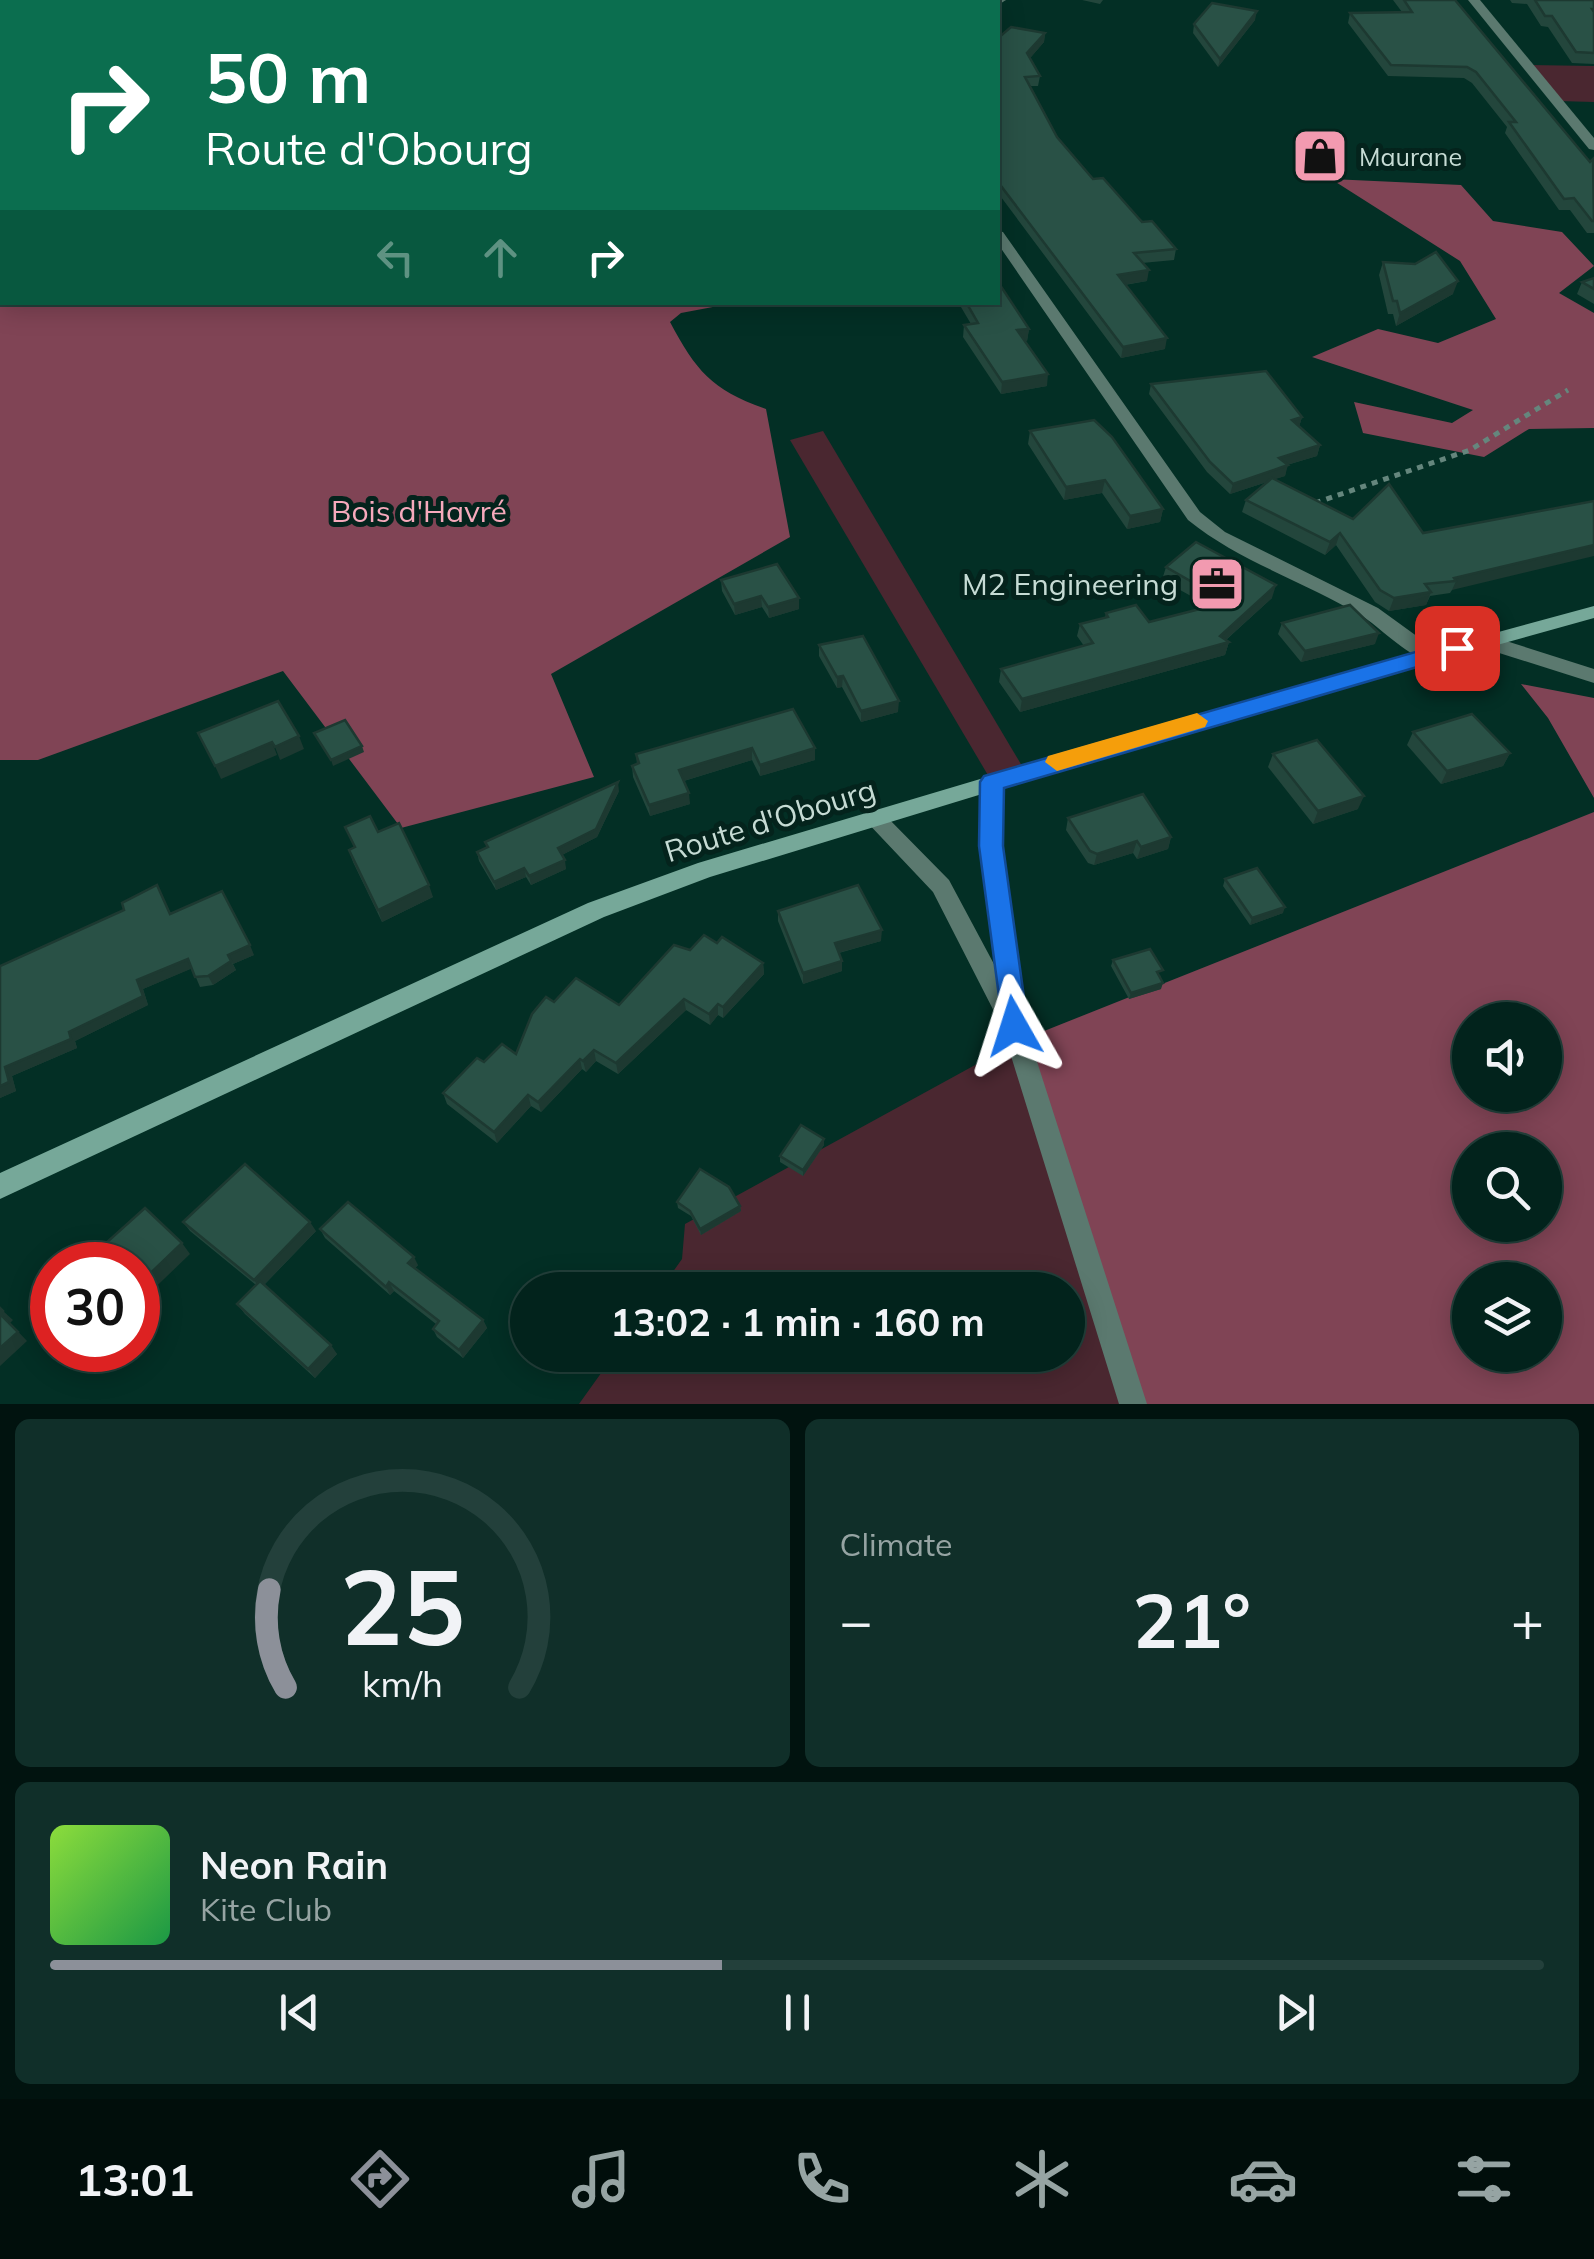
<!DOCTYPE html>
<meta charset="utf-8">
<style>
:root{--surface:#02231c;--page:#102f29;--text:#f1f3f6;--muted:#96a4a3;--line:#23403b;--accent:#8c9099}
body{margin:0;font-family:Mulish,sans-serif;background:var(--page);color:var(--text);height:100vh;display:flex;flex-direction:column;font-size:38px;white-space:nowrap}
*{box-sizing:border-box;margin:0}
p{font-size:32px;color:var(--muted)}
.icon{flex:none;width:55px;height:55px;fill:none;stroke:currentColor;stroke-width:2;stroke-linecap:round;stroke-linejoin:round}
.map{position:relative;height:1404px;overflow:hidden}
.sheet{display:flex;flex-direction:column;gap:15px;padding:15px;background:#01130f;flex:1}
.sheet>*{flex:none}
.hud{position:absolute;left:0px;top:0px;width:1000px;height:305px;box-shadow:0 5px 25px #0003,0 0 0 2px var(--line);background:#0b6e4f;color:#fff;overflow:hidden}
.buttons{position:absolute;left:1452px;top:1002px;display:grid;gap:20px}
.buttons a{display:grid;place-items:center;width:110px;height:110px;border-radius:50%;background:var(--surface);box-shadow:0 5px 25px #0003,0 0 0 2px var(--line);font-size:50px}
.speed{position:absolute;left:30px;top:1242px;display:flex;gap:20px;font-size:50px;font-weight:700;text-align:center}
.speed>*{display:grid;place-content:center;width:130px;height:130px;border-radius:50%;background:var(--surface);box-shadow:0 5px 25px #0003,0 0 0 2px var(--line);line-height:1}
.speed .limit{border:15px solid #d22;background:#fff;color:#111}
.pin{position:absolute;display:grid;place-items:center;width:85px;height:85px;color:#fff;margin:-42px;border-radius:20px;box-shadow:0 5px 15px #0006}
.me{position:absolute;width:110px;margin:-55px;rotate:354deg;stroke-linejoin:round;filter:drop-shadow(0 0 8px #0008)}
.turn{display:flex;align-items:center;gap:35px;height:210px;padding:0 40px;font-size:45px}
.turn .icon{width:130px;height:130px;stroke-width:2.5}
.turn b{display:block;font-size:70px;line-height:85px}
.lanes{display:flex;align-items:center;height:95px;padding:0 40px;background:#0003;justify-content:center;gap:50px;direction:ltr}
.lanes .off{opacity:.35}
.big{font-size:75px;font-weight:700;line-height:1.1}
.sheet .card{flex:1;display:flex;flex-direction:column;justify-content:center;gap:15px;min-width:0;padding:0 35px;border-radius:15px;background:var(--page)}
.sheet .dial{align-items:center;gap:0}
.dial svg{height:260px;overflow:visible;fill:none;stroke:var(--line);stroke-width:7;stroke-linecap:round;text-anchor:middle}
.dial text{fill:var(--text);stroke:none}
.song{display:flex;align-items:center;gap:30px}
.cover{width:120px;height:120px;border-radius:15px;background:linear-gradient(135deg,hsl(90 70% 55%),hsl(140 70% 35%))}
.played{height:10px;border-radius:5px;background:linear-gradient(90deg,var(--accent) 45%,var(--line) 45%)}
.keys{display:flex;justify-content:space-around;direction:ltr}
.heat{display:flex;justify-content:space-between;align-items:center;font-size:55px;direction:ltr}
.sheet .tiles{flex:1;display:grid;gap:15px;grid-template-columns:1fr 1fr}
.card:last-child{grid-column:span 2}
.trip{position:absolute;left:510px;top:1272px;width:575px;height:100px;border-radius:50px;background:var(--surface);box-shadow:0 5px 25px #0003,0 0 0 2px var(--line);font-weight:700;line-height:100px;text-align:center}
.menu{display:flex;height:160px;justify-content:space-around;align-items:center;background:#010e0b;color:var(--muted)}
.menu .icon{width:70px;height:70px}
.menu .active{color:var(--accent)}
.menu b{font-size:45px;color:var(--text)}
.map>svg:first-child{display:block}
.green{fill:#4a2730}
.forest{fill:#804455;fill-rule:evenodd}
.lines{fill:none;stroke-linecap:round;stroke-linejoin:round}
.path-far1{stroke:#65867d;stroke-width:4;stroke-dasharray:5 5;stroke-linecap:butt}
.path{stroke:#65867d;stroke-width:5;stroke-dasharray:6 6;stroke-linecap:butt}
.street{fill:#5b796f;fill-rule:evenodd}
.secondary{fill:#76a899;fill-rule:evenodd}
.wall{fill:#23463c}
.shaded-wall{fill:#1d3931}
.building{fill:#295146;stroke:#1d3931;stroke-width:2.5}
.route{fill:#1a73e8;stroke:#114b97;stroke-width:2.5}
.slow{fill:#f59e0b}
.labels{text-anchor:middle;dominant-baseline:central;stroke-width:10;stroke-linejoin:round;paint-order:stroke}
.far-poi-label{font-size:25px;fill:#c6dbd4;stroke:#04231c;text-anchor:start}
.park-label{font-size:30px;fill:#f6aabc;stroke:#04231c}
.poi-label{font-size:30px;fill:#c6dbd4;stroke:#04231c;text-anchor:end}
.street-label{font-size:30px;fill:#c6dbd4;stroke:#04231c}
</style>
<div class="map">
<svg width="1594" height="1404" viewBox="0 0 1594 1404">
<rect width="100%" height="100%" fill="#032f25"/>
<g class="green">
<polygon points="1529,65 1594,66 1594,102 1558,101"/>
<polygon points="823,431 1025,771 992,782 790,440"/>
<polygon points="1019,1041 1133,1404 579,1404 614,1355 1068,1355 1068,1290 660,1290 682,1259 685,1224"/>
</g>
<g class="forest">
<path d="M0,0H858L2,2V302L734,303L681,313L670,322C696,371 712,390 766,409L790,537L551,674L594,777L401,828L283,671L38,760H0Z"/>
<polygon points="1331,179 1461,185 1493,221 1562,232 1594,266 1559,293 1594,313 1594,428 1529,429 1484,457 1363,433 1354,402 1452,423 1473,410 1312,357 1378,329 1438,343 1496,319 1460,261"/>
<polygon points="1521,684 1594,698 1594,798 1548,718"/>
<path d="M1594,812V1404H1133L1019,1041ZM1470,1020H1545V1095H1470ZM1470,1150H1545V1225H1470ZM1470,1280H1545V1355H1470Z"/>
</g>
<g class="lines">
<g class="path-far1">
<polyline points="704,0 714,2"/>
<polyline points="675,2 681,0"/>
</g>
<polyline class="path" points="1315,503 1470,450 1568,390"/>
<g class="street">
<polygon points="993,0 1006,0 998,5"/>
<polygon points="1468,0 1480,0 1594,138 1594,150 1589,149"/>
<path d="M998,231L1003,232L1200,512L1225,532L1378,608L1436,650L1439,655L1436,660C1416,665 1382,629 1365,618C1307,582 1241,563 1188,520L998,244Z"/>
<polygon points="1484,634 1594,669 1594,683 1477,646 1474,641"/>
<polygon points="992,774 999,776 1003,782 1002,846 1025,1013 1023,1018 1147,1404 1119,1404 1002,1027 933,892 864,819 867,813 883,813 949,880 995,966 980,846 981,782 985,776"/>
</g>
<polygon class="secondary" points="1594,606 1594,618 1205,726 710,877 604,917 0,1199 0,1173 588,903 698,863 1205,712"/>
</g>
<g class="wall">
<polygon points="1082,0 1103,0 1100,4"/>
<polygon points="1393,0 1455,0 1590,162 1594,160 1594,233 1587,233 1570,210 1559,210 1505,133 1507,127 1472,83 1464,78 1388,76 1348,23 1350,13 1402,12"/>
<polygon points="1510,0 1594,0 1594,64 1572,63 1548,27 1541,26 1527,4 1512,3"/>
<polygon points="1255,20 1218,67 1193,33 1194,24"/>
<polygon points="1045,33 1044,42 1030,58 1040,76 1038,86 1030,86 1057,137 1093,179 1176,249 1174,260 1142,263 1147,281 1125,285 1165,349 1121,358 998,193 998,38"/>
<polygon points="1383,262 1453,294 1396,326 1393,314 1388,314 1379,275"/>
<polygon points="1594,278 1594,304 1577,294 1582,282"/>
<polygon points="958,302 998,302 1029,329 1027,341 1025,341 1047,386 1001,394 963,337 964,325 971,324"/>
<polygon points="1151,384 1302,417 1299,427 1320,445 1317,456 1287,465 1285,476 1274,479 1353,519 1423,533 1594,501 1452,590 1450,593 1430,596 1426,605 1389,611 1375,602 1336,545 1325,555 1242,512 1246,500 1267,482 1230,494 1207,472 1149,394"/>
<polygon points="1030,431 1163,509 1160,522 1127,529 1102,493 1064,500 1028,444"/>
<polygon points="1166,567 1272,598 1226,640 1229,642 1225,655 1020,712 999,682 1001,669 1084,646 1077,636 1080,624 1105,618 1106,613 1149,622 1209,606 1162,580"/>
<polygon points="721,580 799,609 769,618 762,607 735,615 722,591"/>
<polygon points="1282,623 1375,644 1301,662 1278,634"/>
<polygon points="819,645 898,712 861,722 842,687 837,688 819,656"/>
<polygon points="793,709 815,748 815,760 760,776 752,760 684,781 690,804 650,816 633,777 632,766 637,764 636,754"/>
<polygon points="1413,732 1510,753 1503,766 1441,784 1407,745"/>
<polygon points="1273,754 1358,809 1313,824 1268,767"/>
<polygon points="619,791 597,837 562,855 566,869 531,885 526,877 496,890 479,861 477,852 487,848 485,842"/>
<polygon points="1068,818 1171,837 1168,849 1137,859 1133,853 1094,865 1088,863 1066,830"/>
<polygon points="345,827 378,832 433,897 382,922 353,862 349,850 354,847"/>
<polygon points="1225,879 1283,913 1250,925 1223,886"/>
<polygon points="162,895 171,914 254,955 233,964 236,970 213,985 200,987 192,968 143,989 148,1005 75,1041 77,1048 12,1076 16,1091 0,1098 0,966"/>
<polygon points="778,911 881,941 839,953 842,971 803,984 778,921"/>
<polygon points="717,943 763,963 764,974 723,1018 718,1015 710,1025 686,1010 618,1074 596,1061 586,1072 582,1069 541,1112 531,1106 497,1143 447,1104 443,1093 484,1062 516,1054 554,1002 619,1005 690,950"/>
<polygon points="1113,960 1161,976 1160,977 1161,989 1129,999 1111,966"/>
<polygon points="824,1139 824,1145 803,1176 780,1162 780,1156"/>
<polygon points="677,1202 740,1206 741,1211 701,1235 691,1216 678,1208"/>
<polygon points="183,1222 316,1231 264,1285 337,1354 315,1378 245,1314 237,1304 256,1285 190,1231"/>
<polygon points="320,1229 418,1265 415,1268 483,1320 487,1328 463,1358 437,1337 433,1329 436,1324 394,1291 390,1295 325,1238"/>
</g>
<g class="shaded-wall">
<polygon points="1257,11 1255,20 1218,67 1220,59"/>
<polygon points="1045,33 1044,42 1026,63 1027,53"/>
<polygon points="1149,270 1147,281 1116,286 1118,275"/>
<polygon points="1458,281 1453,294 1396,326 1400,313"/>
<polygon points="1029,329 1027,341 1016,342 1017,330"/>
<polygon points="1167,338 1165,349 1121,358 1123,347"/>
<polygon points="1048,374 1047,386 1001,394 1002,382"/>
<polygon points="1302,417 1299,427 1292,420"/>
<polygon points="1320,445 1317,456 1276,468 1279,458"/>
<polygon points="1288,465 1285,476 1230,494 1233,484"/>
<polygon points="1105,480 1102,493 1064,500 1066,487"/>
<polygon points="1163,509 1160,522 1127,529 1130,516"/>
<polygon points="1340,533 1336,545 1325,555 1330,542"/>
<polygon points="1594,545 1594,556 1452,590 1456,581 1454,578"/>
<polygon points="1276,585 1272,598 1220,645 1229,642 1225,655 1020,712 1022,699 1220,636"/>
<polygon points="1431,592 1426,605 1389,611 1394,598"/>
<polygon points="761,596 762,607 735,615 734,604"/>
<polygon points="799,598 799,609 769,618 768,607"/>
<polygon points="1379,633 1375,644 1301,662 1305,651"/>
<polygon points="843,676 842,687 837,688 837,677"/>
<polygon points="899,701 898,712 861,722 861,711"/>
<polygon points="299,736 304,749 280,760 275,747"/>
<polygon points="272,742 277,755 221,779 215,766"/>
<polygon points="362,746 364,752 333,766 331,760"/>
<polygon points="752,748 752,760 680,782 679,770"/>
<polygon points="815,748 815,760 760,776 760,765"/>
<polygon points="1510,753 1503,766 1441,784 1447,771"/>
<polygon points="618,782 619,791 597,837 560,856 558,848"/>
<polygon points="689,793 690,804 650,816 649,805"/>
<polygon points="1364,796 1358,809 1313,824 1318,811"/>
<polygon points="1171,837 1168,849 1137,859 1141,847"/>
<polygon points="1137,841 1133,853 1094,865 1097,854"/>
<polygon points="565,860 566,869 531,885 529,876"/>
<polygon points="524,868 526,877 496,890 494,882"/>
<polygon points="429,885 433,897 382,922 378,910"/>
<polygon points="1285,907 1283,913 1250,925 1252,918"/>
<polygon points="882,930 881,941 834,954 835,943"/>
<polygon points="250,945 254,955 233,964 228,955"/>
<polygon points="188,959 193,968 143,989 148,1005 75,1041 77,1048 12,1076 16,1091 0,1098 0,1086 5,1067 69,1032 137,980"/>
<polygon points="231,961 236,970 213,985 208,976"/>
<polygon points="842,961 842,971 803,984 803,973"/>
<polygon points="763,963 764,974 723,1018 723,1007"/>
<polygon points="1163,983 1161,989 1129,999 1131,993"/>
<polygon points="684,999 686,1010 618,1074 616,1063"/>
<polygon points="718,1004 718,1015 710,1025 709,1014"/>
<polygon points="594,1050 596,1061 586,1072 583,1061"/>
<polygon points="580,1059 582,1069 541,1112 538,1102"/>
<polygon points="528,1095 531,1106 497,1143 494,1132"/>
<polygon points="824,1139 824,1145 803,1176 803,1170"/>
<polygon points="740,1206 741,1211 701,1235 700,1229"/>
<polygon points="310,1222 316,1231 260,1289 254,1280"/>
<polygon points="182,1243 190,1254 138,1304 138,1285"/>
<polygon points="414,1257 418,1265 412,1271 408,1263"/>
<polygon points="389,1282 394,1291 390,1295 386,1287"/>
<polygon points="3,1311 13,1320 10,1323 27,1341 0,1366 0,1314"/>
<polygon points="483,1320 487,1328 463,1358 459,1350"/>
<polygon points="331,1345 337,1354 315,1378 308,1369"/>
</g>
<g class="building">
<polygon points="1404,0 1455,0 1590,162 1593,159 1594,221 1592,221 1574,198 1564,199 1509,122 1516,122 1476,72 1467,67 1391,65 1350,13 1412,12"/>
<polygon points="1535,0 1594,0 1594,9 1592,9 1594,12 1594,53 1576,52 1552,16 1545,16"/>
<polygon points="1212,3 1257,11 1220,59 1194,24"/>
<polygon points="1011,27 1045,33 1027,53 1040,76 1025,77 1057,137 1093,179 1103,178 1142,222 1152,221 1176,249 1134,253 1149,270 1118,275 1167,338 1123,347 998,182 998,38"/>
<polygon points="1436,252 1458,281 1400,313 1397,301 1393,301 1383,262 1415,264"/>
<polygon points="1594,278 1594,289 1582,282"/>
<polygon points="998,282 1029,329 1017,330 1048,374 1002,382 964,325 978,323 966,302 998,302"/>
<polygon points="1266,371 1302,417 1292,420 1320,445 1279,458 1288,465 1233,484 1210,462 1151,384"/>
<polygon points="1094,420 1112,437 1163,509 1130,516 1105,480 1066,487 1030,431"/>
<polygon points="1272,478 1353,519 1389,484 1423,533 1594,501 1594,545 1454,578 1456,581 1425,584 1431,592 1394,598 1380,590 1340,533 1330,542 1246,500"/>
<polygon points="1196,542 1276,585 1220,636 1229,642 1022,699 1001,669 1093,643 1080,624 1108,617 1106,613 1136,605 1149,622 1227,602 1166,567"/>
<polygon points="777,564 799,598 768,607 761,596 734,604 721,580"/>
<polygon points="1350,605 1379,633 1305,651 1282,623"/>
<polygon points="863,636 899,701 861,711 843,676 837,677 819,645"/>
<polygon points="278,701 299,736 275,747 272,742 215,766 198,733"/>
<polygon points="793,709 815,748 760,765 752,748 679,770 689,793 649,805 632,766 639,763 636,754"/>
<polygon points="1472,714 1510,753 1447,771 1413,732"/>
<polygon points="345,720 362,746 331,760 314,733"/>
<polygon points="1317,740 1364,796 1318,811 1273,754"/>
<polygon points="618,782 596,829 558,848 565,860 529,876 524,868 494,882 477,852 488,847 485,842"/>
<polygon points="1143,794 1171,837 1141,847 1137,841 1097,854 1090,851 1068,818"/>
<polygon points="370,816 378,832 399,823 429,885 378,910 349,850 355,847 345,827"/>
<polygon points="1257,868 1285,907 1252,918 1225,879"/>
<polygon points="157,885 170,914 222,891 250,945 228,955 231,961 208,976 195,977 188,959 137,980 143,996 69,1032 71,1039 5,1067 9,1082 0,1086 0,966 124,910 122,903"/>
<polygon points="858,885 882,930 835,943 842,961 803,973 778,911"/>
<polygon points="704,935 717,943 722,937 763,963 723,1007 718,1004 709,1014 684,999 616,1063 594,1050 583,1061 580,1059 538,1102 528,1095 494,1132 443,1093 477,1058 484,1062 502,1044 516,1054 532,1014 546,997 554,1002 576,978 619,1005 674,945 690,950"/>
<polygon points="1150,949 1163,970 1157,972 1163,983 1131,993 1113,960"/>
<polygon points="801,1125 824,1139 803,1170 780,1156"/>
<polygon points="245,1164 310,1222 254,1280 183,1222"/>
<polygon points="700,1169 729,1187 740,1206 700,1229 690,1211 677,1202"/>
<polygon points="348,1202 414,1257 408,1263 483,1320 459,1350 433,1329 439,1321 389,1282 386,1287 320,1229"/>
<polygon points="145,1208 182,1243 138,1285 138,1265 102,1265 114,1252 106,1243"/>
<polygon points="260,1281 331,1345 308,1369 237,1304"/>
<polygon points="0,1308 3,1311 0,1314 18,1332 0,1348"/>
</g>
<polygon class="route" points="1457,640 1468,648 1465,653 1004,788 1003,846 1028,1026 1024,1034 1014,1038 1004,1034 979,846 980,782 984,776"/>
<polygon class="slow" points="1197,713 1208,721 1205,727 1057,771 1045,762 1048,756"/>
<defs>
<g id="shop-square" transform="scale(2.875)"><rect x="-9" y="-9" width="18" height="18" rx="4" fill="#f29ab0" stroke="#04231c"/><path d="M-5-2.5h2.3a2.7 3.5 0 0 1 5.4 0H5L5.5 6h-11ZM-1.5-2.5h3a1.5 2.3 0 0 0-3 0Z" fill="#111"/></g>
<g id="office-square" transform="scale(2.875)"><rect x="-9" y="-9" width="18" height="18" rx="4" fill="#f29ab0" stroke="#04231c"/><path d="M-6-3h4V-5.5h4V-3h4V5H-6ZM-1-4.5V-3h2v-1.5ZM-6 0V1H6V0Z" fill="#111"/></g>
</defs>
<g fill-rule="evenodd">
<use href="#shop-square" x="1320" y="156"/>
<use href="#office-square" x="1217" y="584"/>
</g>
<g class="labels">
<g class="far-poi-label">
<text x="1359" y="156">Maurane</text>
</g>
<g class="park-label">
<text x="419" y="511">Bois d'Havré</text>
</g>
<g class="poi-label">
<text x="1178" y="584">M2 Engineering</text>
</g>
<g class="street-label">
<text transform="translate(770 820) rotate(-17)">Route d'Obourg</text>
</g>
</g>
</svg>
<div class="buttons">
<a><svg class="icon" aria-label="sound" viewBox="0 0 24 24"><path d="M4 9h4l5-4v14l-5-4H4zM17 9q2 3 0 6"/></svg></a>
<a><svg class="icon" aria-label="search" viewBox="0 0 24 24"><circle cx="10" cy="10" r="6"/><path d="M15 15l6 6"/></svg></a>
<a><svg class="icon" aria-label="layers" viewBox="0 0 24 24"><path d="M12 4l9 5-9 5-9-5zM3 14l9 5 9-5"/></svg></a>
</div>
<div class="speed"><div class="limit">30</div></div>
<div class="pin" style="left:1457px;top:648px;background:#d93025"><svg class="icon" aria-label="arrive" viewBox="0 0 24 24"><path d="M6 21V4h12l-3 4 3 4H6"/></svg></div>
<svg class="me" style="left:1014px;top:1026px" viewBox="-20 -20 40 40"><path d="M0-17L14 15 0 8-14 15z" fill="#1a73e8" stroke="#fff" stroke-width="4"/></svg>
<div class="trip">13:02 · 1 min · 160 m</div>
<div class="hud">
<div class="turn"><svg class="icon" aria-label="right" viewBox="0 0 24 24"><path d="M7 20v-9h11M14 6l5 5-5 5"/></svg><div><b>50 m</b>Route d'Obourg</div></div>
<div class="lanes"><svg class="icon off" aria-label="left" viewBox="0 0 24 24"><path d="M17 20v-9H6M10 6l-5 5 5 5"/></svg><svg class="icon off" aria-label="ahead" viewBox="0 0 24 24"><path d="M12 20V5M6 11l6-6 6 6"/></svg><svg class="icon" aria-label="right" viewBox="0 0 24 24"><path d="M7 20v-9h11M14 6l5 5-5 5"/></svg></div>
</div>
</div>
<section class="sheet">
<div class="tiles">
<div class="card dial"><svg viewBox="0 0 100 80">
<path d="M14 69A42 42 0 1 1 86 69"/>
<path d="M14 69A42 42 0 0 1 9 39" stroke="#8c9099"/>
<text x="50" y="56" font-size="32" font-weight="700">25</text>
<text x="50" y="72" font-size="11">km/h</text>
</svg></div>
<div class="card"><p>Climate</p>
<div class="heat"><a>−</a><b class="big">21°</b><a>+</a></div>
</div>
<div class="card">
<div class="song"><i class="cover"></i><div><b>Neon Rain</b><p>Kite Club</p></div></div>
<div class="played"></div>
<div class="keys"><svg class="icon" aria-label="previous" viewBox="0 0 24 24"><path d="M18 5L8 12l10 7zM5 5v14"/></svg><svg class="icon" aria-label="pause" viewBox="0 0 24 24"><path d="M8 5v14M16 5v14"/></svg><svg class="icon" aria-label="next" viewBox="0 0 24 24"><path d="M6 5l10 7-10 7zM19 5v14"/></svg></div>
</div>
</div>
</section>
<nav class="menu">
<b>13:01</b>
<svg class="icon active" aria-label="directions" viewBox="0 0 24 24"><path d="M12 3l9 9-9 9-9-9zM9 14v-3h6M13 9l2 2-2 2"/></svg>
<svg class="icon" aria-label="music" viewBox="0 0 24 24"><path d="M9 18V5l10-2v13"/><circle cx="6" cy="18" r="3"/><circle cx="16" cy="16" r="3"/></svg>
<svg class="icon" aria-label="phone" viewBox="0 0 24 24"><path d="M5 4h4l2 5-3 2q2 4 5 5l2-3 5 2v4C11 20 4 13 5 4z"/></svg>
<svg class="icon" aria-label="climate" viewBox="0 0 24 24"><path d="M12 3v18M4 7l16 10M4 17L20 7"/></svg>
<svg class="icon" aria-label="car" viewBox="0 0 24 24"><path d="M5 17H2v-5l4-1 3-4h7l3 4 3 1v5h-3M9 17h6M6 11h13"/><circle cx="7" cy="17" r="2"/><circle cx="17" cy="17" r="2"/></svg>
<svg class="icon" aria-label="filters" viewBox="0 0 24 24"><path d="M4 7h16M4 17h16"/><circle cx="9" cy="7" r="2"/><circle cx="15" cy="17" r="2"/></svg>
</nav>
